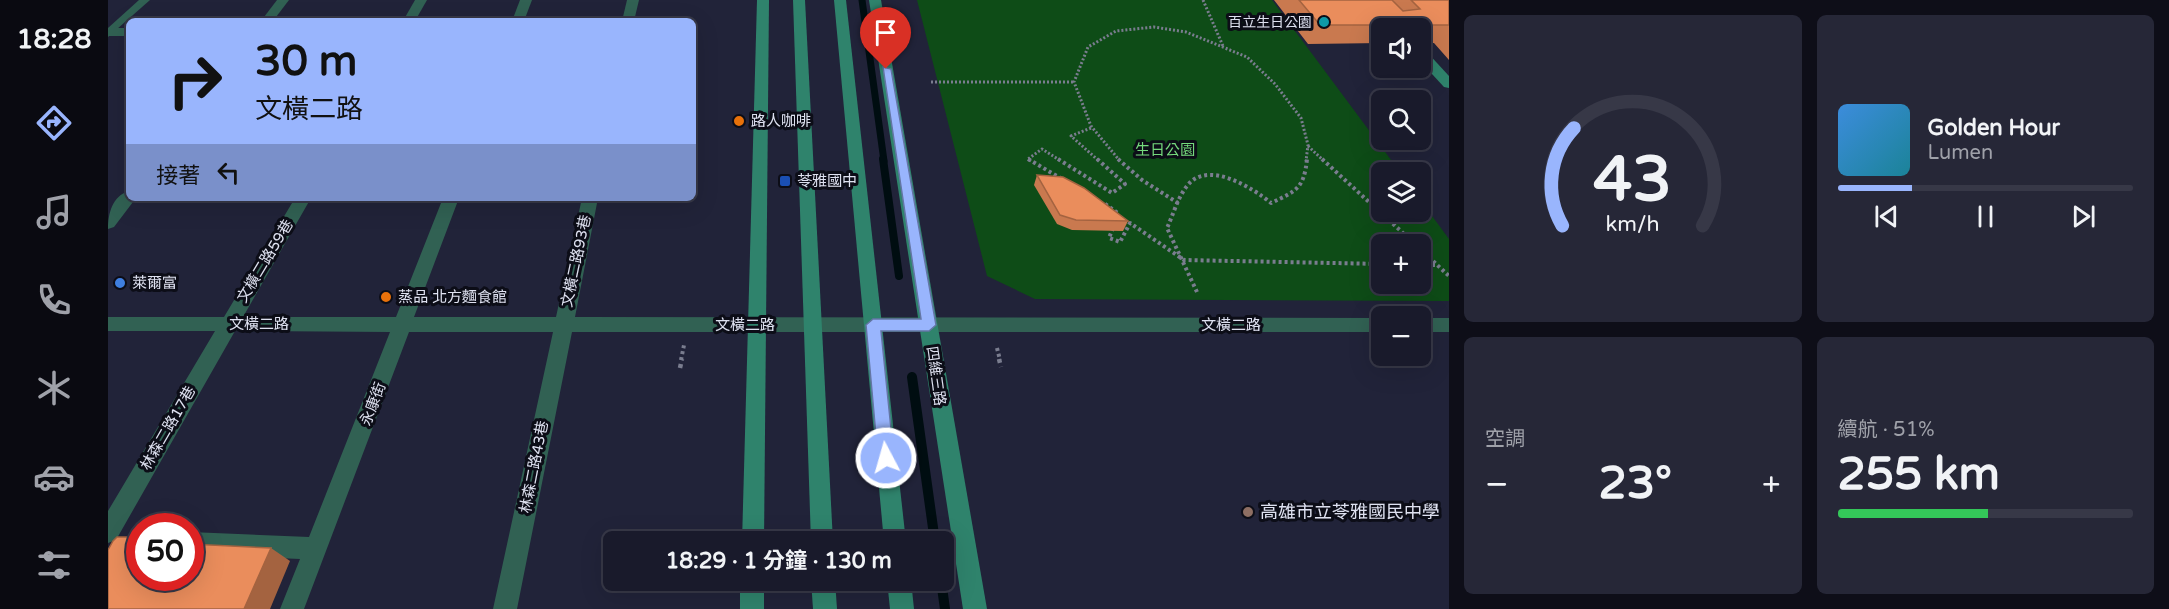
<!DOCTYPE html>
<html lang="zh-TW">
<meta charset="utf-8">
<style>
:root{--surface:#191a2b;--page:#262737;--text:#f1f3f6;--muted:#9fa1a9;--line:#373847;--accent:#99b5fd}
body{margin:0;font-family:"Varela Round","Noto Sans TC",sans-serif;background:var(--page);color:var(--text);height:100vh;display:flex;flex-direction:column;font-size:22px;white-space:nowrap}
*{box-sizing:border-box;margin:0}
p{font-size:20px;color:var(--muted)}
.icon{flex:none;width:33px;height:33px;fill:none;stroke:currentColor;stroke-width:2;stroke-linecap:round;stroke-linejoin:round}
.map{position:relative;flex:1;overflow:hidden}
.drawer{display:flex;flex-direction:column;gap:15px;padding:15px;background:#0e0e18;width:720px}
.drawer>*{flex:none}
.guide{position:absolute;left:18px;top:18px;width:570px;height:183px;border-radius:9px;box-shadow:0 6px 24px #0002,0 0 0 2px var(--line);background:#99b5fd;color:#111;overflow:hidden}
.tools{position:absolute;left:1263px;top:18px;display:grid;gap:12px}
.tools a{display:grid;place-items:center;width:60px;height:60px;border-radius:9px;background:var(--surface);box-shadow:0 6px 24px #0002,0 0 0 2px var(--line);font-size:30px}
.speed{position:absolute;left:18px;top:513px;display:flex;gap:12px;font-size:30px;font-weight:700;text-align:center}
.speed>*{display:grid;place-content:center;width:78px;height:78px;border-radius:50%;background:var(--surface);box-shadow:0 6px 24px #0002,0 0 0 2px var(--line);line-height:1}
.speed .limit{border:9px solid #d22;background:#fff;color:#111}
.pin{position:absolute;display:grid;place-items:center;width:51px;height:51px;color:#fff;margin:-62px -26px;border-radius:50% 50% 50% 0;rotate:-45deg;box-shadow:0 0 6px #0007}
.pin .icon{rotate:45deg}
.me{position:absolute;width:66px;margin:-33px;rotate:354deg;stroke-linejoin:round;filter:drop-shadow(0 0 4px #0008)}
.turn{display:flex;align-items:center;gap:21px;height:126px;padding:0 30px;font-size:27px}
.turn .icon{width:78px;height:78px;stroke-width:2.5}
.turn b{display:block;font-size:42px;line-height:51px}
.then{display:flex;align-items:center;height:57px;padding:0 30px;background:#0003;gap:12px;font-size:22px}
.big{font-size:45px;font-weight:700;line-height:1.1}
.drawer .card{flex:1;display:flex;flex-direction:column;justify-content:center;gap:9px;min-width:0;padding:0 21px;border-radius:9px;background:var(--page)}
.drawer .dial{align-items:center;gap:0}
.dial svg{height:156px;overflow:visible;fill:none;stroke:var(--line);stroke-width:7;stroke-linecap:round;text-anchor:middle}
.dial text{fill:var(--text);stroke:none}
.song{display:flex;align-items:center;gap:18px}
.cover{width:72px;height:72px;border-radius:9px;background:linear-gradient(135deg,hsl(210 70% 55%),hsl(190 70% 35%))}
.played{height:6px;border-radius:3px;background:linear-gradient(90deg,var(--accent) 25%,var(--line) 25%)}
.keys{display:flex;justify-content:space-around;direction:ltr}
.heat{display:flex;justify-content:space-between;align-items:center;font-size:33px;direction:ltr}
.charge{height:9px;border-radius:4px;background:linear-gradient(90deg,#34c759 51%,var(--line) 0)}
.drawer .tiles{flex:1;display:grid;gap:15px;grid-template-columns:repeat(2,1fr)}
.trip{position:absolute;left:495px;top:531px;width:351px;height:60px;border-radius:9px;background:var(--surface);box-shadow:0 6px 24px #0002,0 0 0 2px var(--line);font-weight:700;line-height:60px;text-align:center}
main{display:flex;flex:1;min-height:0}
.tabs{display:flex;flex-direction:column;width:108px;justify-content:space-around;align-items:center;background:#0a0a11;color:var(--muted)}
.tabs .icon{width:42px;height:42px}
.tabs .on{color:var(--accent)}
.tabs b{font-size:27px;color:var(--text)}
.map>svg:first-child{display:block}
.green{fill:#0e4c17;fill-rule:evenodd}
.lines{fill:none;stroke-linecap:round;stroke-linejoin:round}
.stream-far2{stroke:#000d11;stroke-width:7}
.stream-far1{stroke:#000d11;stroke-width:8}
.stream{stroke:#000d11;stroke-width:10}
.path-far2{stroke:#7a7d8f;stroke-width:3;stroke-dasharray:2 2;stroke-linecap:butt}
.path-far1{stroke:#7a7d8f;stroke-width:4;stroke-dasharray:3 3;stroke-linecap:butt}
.path{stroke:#7a7d8f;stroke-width:4.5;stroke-dasharray:4 4;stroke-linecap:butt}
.lane{fill:#316153;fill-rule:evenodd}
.street{fill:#316153;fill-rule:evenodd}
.secondary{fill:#2f836c;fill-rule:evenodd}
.wall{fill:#c9794f}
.shaded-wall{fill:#a46340}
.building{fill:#ea8d5c;stroke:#a46340;stroke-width:1.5}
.route{fill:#99b5fd;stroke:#6376a4;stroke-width:1.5}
.culture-dot{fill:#0f9aa8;stroke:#0c0d17;stroke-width:2}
.food-dot{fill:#e8710a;stroke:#0c0d17;stroke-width:2}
.transit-dot{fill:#1a4fb4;stroke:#0c0d17;stroke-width:2}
.shop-dot{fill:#3f7fe0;stroke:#0c0d17;stroke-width:2}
.education-dot{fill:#8d6e63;stroke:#0c0d17;stroke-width:2}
.labels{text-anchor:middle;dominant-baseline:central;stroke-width:6;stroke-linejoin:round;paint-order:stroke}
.far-poi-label{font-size:14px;fill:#dee1f0;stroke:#0c0d17;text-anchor:end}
.poi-label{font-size:15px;fill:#dee1f0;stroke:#0c0d17;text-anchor:start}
.park-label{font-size:15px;fill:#75d97c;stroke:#0c0d17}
.street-label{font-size:15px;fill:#dee1f0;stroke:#0c0d17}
.near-poi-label{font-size:18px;fill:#dee1f0;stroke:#0c0d17;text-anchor:start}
</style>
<main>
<nav class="tabs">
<b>18:28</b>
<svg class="icon on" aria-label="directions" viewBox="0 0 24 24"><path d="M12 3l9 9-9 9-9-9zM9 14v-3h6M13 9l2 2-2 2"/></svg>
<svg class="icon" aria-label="music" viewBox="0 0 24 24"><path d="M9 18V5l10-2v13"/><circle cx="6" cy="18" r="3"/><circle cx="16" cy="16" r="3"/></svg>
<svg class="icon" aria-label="phone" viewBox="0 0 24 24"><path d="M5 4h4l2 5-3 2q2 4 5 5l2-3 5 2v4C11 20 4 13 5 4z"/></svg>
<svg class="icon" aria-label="climate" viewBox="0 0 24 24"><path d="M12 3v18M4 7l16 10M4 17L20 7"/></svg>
<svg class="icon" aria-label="car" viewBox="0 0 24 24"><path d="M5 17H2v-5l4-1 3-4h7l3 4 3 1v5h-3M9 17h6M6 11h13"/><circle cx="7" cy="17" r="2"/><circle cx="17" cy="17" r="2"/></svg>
<svg class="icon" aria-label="filters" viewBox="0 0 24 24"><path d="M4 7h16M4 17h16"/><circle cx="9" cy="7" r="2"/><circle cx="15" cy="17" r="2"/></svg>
</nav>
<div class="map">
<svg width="1341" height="609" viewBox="0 0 1341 609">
<rect width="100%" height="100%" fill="#212339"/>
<path class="green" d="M809,0H1164L1292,172H1274V212H1312L1313,201L1341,239V301L927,299L879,276ZM1274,244H1312V284H1274Z"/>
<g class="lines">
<polyline class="stream-far2" points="754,0 776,161"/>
<polyline class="stream-far1" points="775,159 791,276"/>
<g class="stream">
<polyline points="804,377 827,542"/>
<polyline points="833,580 837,609"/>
</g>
<g class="path-far2">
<polyline points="1095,0 1115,46"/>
<polyline points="823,82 966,82"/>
<polyline points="983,128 963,136 991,161"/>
<polyline points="1200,146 1216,161"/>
<polyline points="923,161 920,159 934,149 953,161"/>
<polyline points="1012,161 983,126 966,82 980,47 1008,31 1046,27 1078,32 1139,57 1167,84 1193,118 1200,145 1198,161"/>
</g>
<g class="path-far1">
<polyline points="920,159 954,179"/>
<polyline points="950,159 1004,193 1017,184 989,159"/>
<polyline points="1010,159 1034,180 1070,203"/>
<polyline points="1214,159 1307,244"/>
<polyline points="997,204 1011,214 1009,218"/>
<polyline points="1005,228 1001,238 1012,242 1022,223 1076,260 1274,264"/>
<polyline points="1312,249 1341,276"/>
<polyline points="1312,265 1329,265"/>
<path d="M1089,292L1059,228C1065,215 1070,197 1079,186C1099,159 1145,188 1163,203C1188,191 1196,189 1199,159"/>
<polyline points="889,348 892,360"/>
<polyline points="573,360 576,345"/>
</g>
<g class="path">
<polyline points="891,359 893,367"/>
<polyline points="572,368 574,359"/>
</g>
<polygon class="lane" points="31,0 42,0 0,37 0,28"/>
<g class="street">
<polygon points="169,0 181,0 165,21 153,21"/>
<polygon points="307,0 319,0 307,21 295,21"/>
<polygon points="412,0 424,0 416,21 404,21"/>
<polygon points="519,0 531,0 526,21 514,21"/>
<rect x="0" y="28" width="21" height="8"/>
<path d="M21,191V198H28L6,227L0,229C0,214 4,196 21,191Z"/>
<polygon points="187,198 203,198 135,317 288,317 335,198 351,198 306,317 448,317 474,198 490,198 467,317 1274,318 1274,332 464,332 409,609 385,609 445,332 301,332 196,609 172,609 192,559 82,554 82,532 201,537 282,332 127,331 8,540 0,543 0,511 107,331 0,331 0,317 116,317"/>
<rect x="1312" y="318" width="29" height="14"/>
</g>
<g class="secondary">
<polygon points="649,0 661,0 656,542 634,542"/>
<polygon points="685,0 697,0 725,542 703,542"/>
<polygon points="726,0 738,0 798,542 776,542"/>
<polygon points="761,0 773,0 879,609 855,609"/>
<polygon points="1312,49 1317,50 1341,76 1341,88 1336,87 1312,61"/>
<rect x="632" y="580" width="24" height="29"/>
<polygon points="703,580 727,580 729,609 705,609"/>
<polygon points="779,580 803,580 806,609 782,609"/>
</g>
</g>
<g class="wall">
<polygon points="1166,0 1341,0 1341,60 1326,43 1312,43 1312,28 1274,28 1274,43 1200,44"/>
<polygon points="929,175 1020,221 1015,231 964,230 949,224 926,185"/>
</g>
<polygon class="shaded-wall" points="163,548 182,561 162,609 136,609"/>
<g class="building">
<polygon points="1191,0 1284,0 1295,11 1312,9 1303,0 1341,0 1341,25 1212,25"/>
<polygon points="929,175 955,177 976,188 1020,221 968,220 952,215"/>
<polygon points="9,537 32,537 32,578 82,578 82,544 163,548 136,609 0,609 0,550 5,541"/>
</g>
<polygon class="route" points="775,67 783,69 828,325 821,331 773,331 786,458 784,463 778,465 773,463 770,458 758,325 765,319 813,319"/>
<circle class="culture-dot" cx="1216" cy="22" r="6"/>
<g class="food-dot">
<circle cx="631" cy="121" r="6"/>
<circle cx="278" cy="297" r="6"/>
</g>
<rect class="transit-dot" x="671" y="175" width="12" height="12" rx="3"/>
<circle class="shop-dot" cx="12" cy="283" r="6"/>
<circle class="education-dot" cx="1140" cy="512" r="6"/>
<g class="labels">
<g class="far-poi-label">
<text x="1204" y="22">百立生日公園</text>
</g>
<g class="poi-label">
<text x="643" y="121">路人咖啡</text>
<text x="689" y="181">苓雅國中</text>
<text x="24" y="283">萊爾富</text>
<text x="290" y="297">蒸品 北方麵食館</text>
</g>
<g class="park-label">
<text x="1057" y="150">生日公園</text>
</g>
<g class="street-label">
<text transform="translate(157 261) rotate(-59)">文橫二路59巷</text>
<text transform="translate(468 261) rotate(-78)">文橫二路93巷</text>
<text x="151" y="324">文橫二路</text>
<text x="637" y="325">文橫二路</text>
<text x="1123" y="325">文橫二路</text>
<text transform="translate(828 376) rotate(82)">四維三路</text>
<text transform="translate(265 404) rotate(-69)">永康街</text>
<text transform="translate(60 428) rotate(-60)">林森二路17巷</text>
<text transform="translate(426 467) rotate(-79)">林森二路43巷</text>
</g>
<g class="near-poi-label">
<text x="1152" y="512">高雄市立苓雅國民中學</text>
</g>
</g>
</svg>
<div class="tools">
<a><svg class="icon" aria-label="sound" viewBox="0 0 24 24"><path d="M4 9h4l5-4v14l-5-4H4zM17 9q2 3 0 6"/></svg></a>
<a><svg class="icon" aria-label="search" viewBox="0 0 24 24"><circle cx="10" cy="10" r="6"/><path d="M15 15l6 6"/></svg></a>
<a><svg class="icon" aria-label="layers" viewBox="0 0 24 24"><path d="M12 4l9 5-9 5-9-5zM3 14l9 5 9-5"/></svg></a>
<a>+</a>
<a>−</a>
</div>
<div class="speed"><div class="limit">50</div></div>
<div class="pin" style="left:778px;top:69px;background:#d93025"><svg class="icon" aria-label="arrive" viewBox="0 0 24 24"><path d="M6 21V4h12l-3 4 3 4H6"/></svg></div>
<svg class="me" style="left:778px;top:458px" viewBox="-20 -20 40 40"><circle r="17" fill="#99b5fd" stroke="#fff" stroke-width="3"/><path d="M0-11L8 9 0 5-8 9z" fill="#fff"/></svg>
<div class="trip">18:29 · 1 分鐘 · 130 m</div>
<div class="guide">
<div class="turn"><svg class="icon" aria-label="right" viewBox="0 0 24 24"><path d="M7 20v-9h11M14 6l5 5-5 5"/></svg><div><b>30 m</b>文橫二路</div></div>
<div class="then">接著<svg class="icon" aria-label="left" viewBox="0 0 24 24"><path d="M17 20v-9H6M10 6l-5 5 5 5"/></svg></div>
</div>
</div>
<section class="drawer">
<div class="tiles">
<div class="card dial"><svg viewBox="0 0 100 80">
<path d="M14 69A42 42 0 1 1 86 69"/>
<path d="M14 69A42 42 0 0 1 20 19" stroke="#99b5fd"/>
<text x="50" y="56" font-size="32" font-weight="700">43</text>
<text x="50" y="72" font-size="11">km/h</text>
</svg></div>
<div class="card">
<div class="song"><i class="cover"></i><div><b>Golden Hour</b><p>Lumen</p></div></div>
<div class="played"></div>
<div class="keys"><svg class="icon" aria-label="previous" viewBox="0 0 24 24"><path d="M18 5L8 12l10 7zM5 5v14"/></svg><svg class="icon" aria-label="pause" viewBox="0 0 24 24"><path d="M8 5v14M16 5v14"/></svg><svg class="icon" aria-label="next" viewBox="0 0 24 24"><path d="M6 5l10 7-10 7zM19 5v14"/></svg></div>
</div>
<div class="card"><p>空調</p>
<div class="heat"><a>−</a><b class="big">23°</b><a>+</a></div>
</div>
<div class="card"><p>續航 · 51%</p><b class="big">255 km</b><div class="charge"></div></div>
</div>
</section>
</main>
